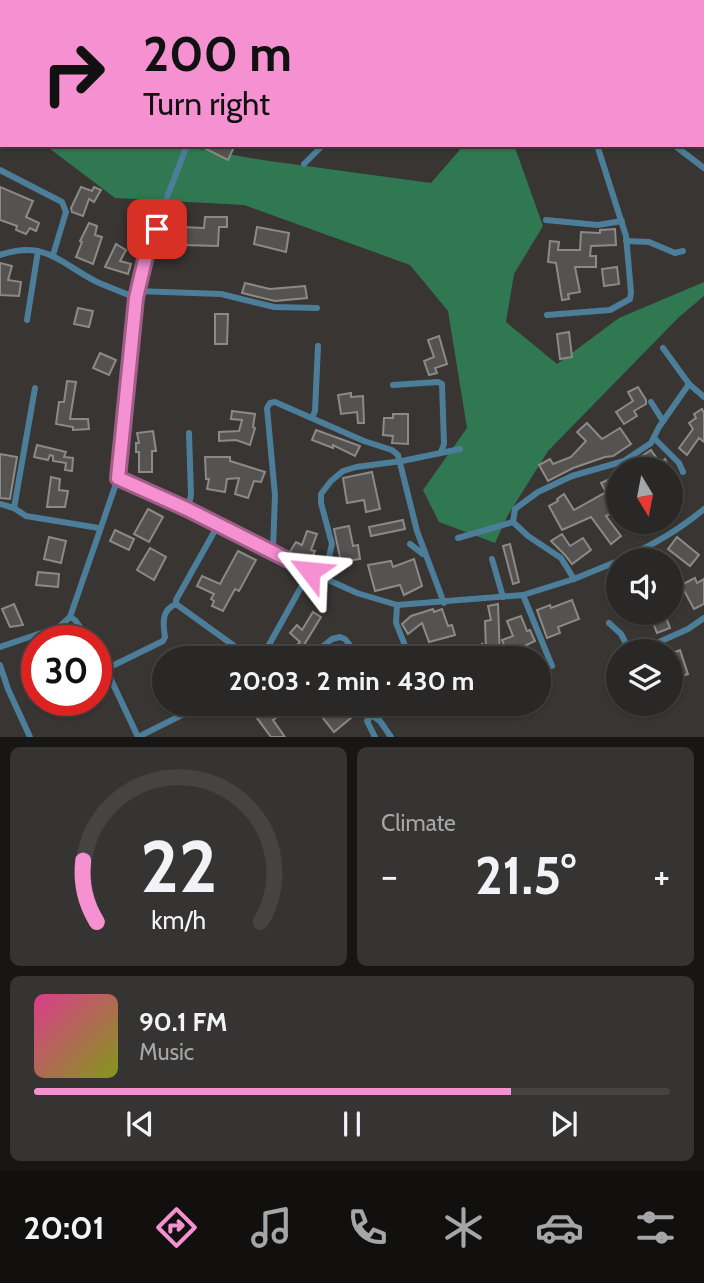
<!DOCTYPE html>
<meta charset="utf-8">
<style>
:root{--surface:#2a2826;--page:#363432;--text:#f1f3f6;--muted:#a5a6a7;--line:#464443;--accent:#f590d1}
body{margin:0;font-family:Cabin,sans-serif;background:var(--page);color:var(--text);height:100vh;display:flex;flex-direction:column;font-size:26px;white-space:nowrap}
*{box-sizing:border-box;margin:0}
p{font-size:23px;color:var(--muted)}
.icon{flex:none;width:38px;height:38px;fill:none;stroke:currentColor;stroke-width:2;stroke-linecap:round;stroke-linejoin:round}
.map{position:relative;height:737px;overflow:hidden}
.drawer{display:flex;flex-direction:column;gap:10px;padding:10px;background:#171615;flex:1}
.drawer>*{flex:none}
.top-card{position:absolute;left:0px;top:0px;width:705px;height:147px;box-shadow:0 2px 5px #0004,0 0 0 2px var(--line);background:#f590d1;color:#111;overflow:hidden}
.needle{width:46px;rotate:170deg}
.controls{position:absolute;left:606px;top:457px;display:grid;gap:14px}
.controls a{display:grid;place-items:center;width:77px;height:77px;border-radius:50%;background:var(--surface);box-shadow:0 2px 5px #0004,0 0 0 2px var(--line);font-size:35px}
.speed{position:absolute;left:21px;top:625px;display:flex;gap:14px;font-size:35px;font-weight:700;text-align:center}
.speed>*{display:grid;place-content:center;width:91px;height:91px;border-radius:50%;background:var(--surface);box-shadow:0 2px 5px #0004,0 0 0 2px var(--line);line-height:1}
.speed .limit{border:10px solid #d22;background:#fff;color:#111}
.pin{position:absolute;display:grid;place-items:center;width:60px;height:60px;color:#fff;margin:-30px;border-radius:14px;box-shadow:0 4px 10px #0006}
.me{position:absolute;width:77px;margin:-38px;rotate:299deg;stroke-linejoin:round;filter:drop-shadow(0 0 5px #0008)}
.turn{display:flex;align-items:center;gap:24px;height:147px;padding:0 28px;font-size:32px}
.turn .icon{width:91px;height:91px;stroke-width:2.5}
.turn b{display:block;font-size:49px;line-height:60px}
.big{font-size:52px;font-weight:800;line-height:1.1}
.drawer .tile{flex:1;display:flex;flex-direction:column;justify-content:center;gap:10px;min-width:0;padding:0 24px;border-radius:10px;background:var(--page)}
.drawer .dial{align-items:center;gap:0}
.dial svg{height:182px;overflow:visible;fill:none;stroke:var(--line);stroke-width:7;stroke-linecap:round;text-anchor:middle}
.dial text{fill:var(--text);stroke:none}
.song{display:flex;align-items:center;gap:21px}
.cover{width:84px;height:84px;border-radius:10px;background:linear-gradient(135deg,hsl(330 70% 55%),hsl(70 70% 35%))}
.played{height:7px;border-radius:4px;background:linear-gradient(90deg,var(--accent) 75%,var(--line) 75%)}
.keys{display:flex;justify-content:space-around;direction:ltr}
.heat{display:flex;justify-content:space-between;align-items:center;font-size:38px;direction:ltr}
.drawer .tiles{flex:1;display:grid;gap:10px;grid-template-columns:1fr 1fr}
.tile:last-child{grid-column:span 2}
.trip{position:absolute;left:152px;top:646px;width:399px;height:70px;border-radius:35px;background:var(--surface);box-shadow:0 2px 5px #0004,0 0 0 2px var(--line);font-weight:800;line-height:70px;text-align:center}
.tabs{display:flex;height:112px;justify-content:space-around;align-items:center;background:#11100f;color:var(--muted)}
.tabs .icon{width:49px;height:49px}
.tabs .on{color:var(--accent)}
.tabs b{font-size:32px;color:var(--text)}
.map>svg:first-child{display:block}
.forest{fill:#307852}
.building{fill:#555351;stroke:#8c8a87;stroke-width:2}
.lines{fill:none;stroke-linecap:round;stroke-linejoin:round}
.minor{stroke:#4c7e9a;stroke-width:6}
.route-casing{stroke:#9f5e88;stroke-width:18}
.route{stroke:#f590d1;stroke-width:12}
</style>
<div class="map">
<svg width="704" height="737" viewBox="0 0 704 737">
<rect width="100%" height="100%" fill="#383533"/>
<polygon class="forest" points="45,145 176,145 262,160 431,183 464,145 514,145 543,226 514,274 506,322 557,364 619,318 704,282 704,296 678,318 548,451 508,515 495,543 439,522 423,490 467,428 448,311 410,265 244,205 115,198"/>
<g class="building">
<polygon points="198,145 235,145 228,160"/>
<polygon points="0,187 33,201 26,217 39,223 36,231 30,228 26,234 16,230 17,226 0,220"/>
<polygon points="81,187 92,191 94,187 101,190 94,202 89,199 83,216 72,212 71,208"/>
<polygon points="205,217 227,217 227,227 219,227 218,246 182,245 183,227 204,228"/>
<polygon points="89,223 97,226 95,235 102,237 93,264 76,257 82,242 80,241"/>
<polygon points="257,227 289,233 286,252 254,244"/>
<polygon points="615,229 616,245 591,246 590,256 596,256 596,267 575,267 580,292 568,294 569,299 562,300 556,263 548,262 550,241 559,242 558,250 580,250 581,232 600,233 600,230"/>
<polygon points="116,244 126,250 120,261 131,264 128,274 105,267"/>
<polygon points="0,263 12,266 8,280 21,282 19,296 0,295"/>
<polygon points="617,267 619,284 604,286 602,269"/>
<polygon points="245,283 270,289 305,286 307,298 275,301 242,293"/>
<polygon points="78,308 93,311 89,327 74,324"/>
<polygon points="215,314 228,314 227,344 215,344"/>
<polygon points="569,332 572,357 560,359 557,334"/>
<polygon points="439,336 447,364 435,368 437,373 429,375 424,361 434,357 428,340"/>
<polygon points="100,353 116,360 109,375 93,368"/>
<polygon points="67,381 76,382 70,419 88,419 89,429 73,430 73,427 56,424 59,402 64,402"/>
<polygon points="638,387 646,400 646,404 634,411 637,416 624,424 616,412 633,401 628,392"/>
<polygon points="351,393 351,397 363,396 364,423 358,423 357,412 341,414 338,395"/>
<polygon points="702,409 704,413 704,442 699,438 687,455 679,448 693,429 689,423 696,418 694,414"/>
<polygon points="232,411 255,414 253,427 255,428 250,445 236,440 219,441 219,432 239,431 242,420 231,419"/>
<polygon points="393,414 408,414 408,444 392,443 393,436 383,435 384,418 393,418"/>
<polygon points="587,423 602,439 620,428 631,444 613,456 605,457 573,468 548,481 539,465 550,459 553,464 571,457 586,441 577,432"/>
<polygon points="316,430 360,446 355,456 333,445 333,448 312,440"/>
<polygon points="153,431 156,451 152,451 152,472 139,472 139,452 136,452 136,443 139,443 137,433"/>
<polygon points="37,445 66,452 64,457 73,458 72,471 65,470 66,463 53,461 53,456 50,455 48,460 34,457"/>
<polygon points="651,450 660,463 665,459 670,469 651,469 642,456"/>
<polygon points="0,454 17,457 10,499 0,498"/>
<polygon points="205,457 230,457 230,461 265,472 261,482 254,481 248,498 235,494 239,478 227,479 225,492 207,489 209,479 206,479"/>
<polygon points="372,472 380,509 366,512 364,500 347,503 343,478"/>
<polygon points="618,475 618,510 606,516 621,536 611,544 591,517 562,530 549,506 558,501 557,499 564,494 574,510 606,492 601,483"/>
<polygon points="51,477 60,479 59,490 68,491 65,507 47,507"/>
<polygon points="148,509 163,517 149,542 134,534"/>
<polygon points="403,520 405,529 371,536 369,527"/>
<polygon points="349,526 353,546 358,545 360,559 341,562 334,529"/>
<polygon points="115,530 134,539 129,550 110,541"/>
<polygon points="307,531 317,534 311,550 315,551 310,562 289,553 296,542 302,545"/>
<polygon points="562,534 570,546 583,538 591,550 572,564 565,555 551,541"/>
<polygon points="49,537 66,541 61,563 44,559"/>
<polygon points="677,537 699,555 690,566 668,549"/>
<polygon points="510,544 519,582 513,584 503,546"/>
<polygon points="150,548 166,557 154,580 137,570"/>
<polygon points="238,551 256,560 239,591 235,589 223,611 212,606 214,601 211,599 214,594 197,586 202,576 220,584"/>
<polygon points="414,559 422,586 404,595 400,585 375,591 368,565 391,561 393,567"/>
<polygon points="38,572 59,574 58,587 36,585"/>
<polygon points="695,578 697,583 704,579 704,604 694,609 681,585"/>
<polygon points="572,600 579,619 558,627 560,633 547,638 537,610 550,605 551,608"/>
<polygon points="14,604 23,625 10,627 2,609"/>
<polygon points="498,604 500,658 482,658 482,643 486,651 485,621 491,620 488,606"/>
<polygon points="433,609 434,612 442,609 448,626 452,625 455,635 429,642 422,623 408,634 402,624 411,616"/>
<polygon points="313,612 321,617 296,658 283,658 300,642 290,633 297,625 302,630"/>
<polygon points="649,612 664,612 670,628 657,633"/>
<polygon points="521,616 527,631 530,630 535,641 508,654 502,640 513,636 507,621"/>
<polygon points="680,650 688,674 673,679 670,672 670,654"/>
<polygon points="259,704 281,704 286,711 273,720 285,737 271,737 251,710"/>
<polygon points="312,704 331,704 338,713 350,704 359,704 363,708 334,732"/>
</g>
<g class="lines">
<g class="minor">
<polyline points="21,0 24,2"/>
<polyline points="204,0 206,2"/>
<polyline points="363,0 364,2"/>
<polyline points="569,0 571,2"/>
<polyline points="66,2 68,0"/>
<polyline points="181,2 181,0"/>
<polyline points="315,2 317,0"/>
<polyline points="470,2 472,0"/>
<polyline points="668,2 669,0"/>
<polyline points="674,145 704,168"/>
<polyline points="304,164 323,145"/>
<polyline points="0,170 62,202 66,212 53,255"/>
<polyline points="546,220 598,225 622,221"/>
<polyline points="626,241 649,242 675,253 683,251"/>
<path d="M0,255C45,240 59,262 95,281C108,287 122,292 136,298"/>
<polyline points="137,291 221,294 274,307 317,308"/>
<polyline points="547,315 610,310 630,299 631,292 626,236 597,145"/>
<polyline points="27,320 38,251"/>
<polyline points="663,348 689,384 704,397"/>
<polyline points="393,385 438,382 442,384 444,444 441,452"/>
<polyline points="651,402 663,421"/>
<polyline points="312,418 315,411 318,346"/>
<polyline points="654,438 679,463 683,472"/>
<polyline points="118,478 188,509 324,578 357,593 397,605 523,595 574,579 618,561"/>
<polyline points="0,504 14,508 26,516 99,528"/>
<polyline points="14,508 35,388"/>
<polyline points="188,509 191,495 189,433"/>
<polyline points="458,538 513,522"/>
<polyline points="410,544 423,554"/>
<polyline points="273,551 275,495 267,408 270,403 275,402 364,441 392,450 398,455 417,531 444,603"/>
<polyline points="492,559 503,597"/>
<path d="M620,560C651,546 678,531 704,509"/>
<polyline points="324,578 332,544 321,503 321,494 331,481 343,471 356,467 402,461 460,449"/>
<polyline points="574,579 561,558 528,536 513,522 515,509 538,492 572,476 624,461 651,443 659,427 689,384"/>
<polyline points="523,595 552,666"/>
<polyline points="176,604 251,658"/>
<polyline points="397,605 396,623 410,658"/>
<polyline points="70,617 75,620 89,640"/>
<polyline points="609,623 621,634 630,651"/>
<polyline points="0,647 59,627 70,617 118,478 137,291 148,247 187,145"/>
<polyline points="639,651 688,629 704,618"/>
<polyline points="96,653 106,669 138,737"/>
<polyline points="268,656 269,658"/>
<polyline points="257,658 265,652 310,571"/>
<polyline points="308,658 332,639 340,637 345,639 360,658"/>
<polyline points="0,665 8,689 30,737"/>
<path d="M106,669L163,641L165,637C163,624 161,610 176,604V600L218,525"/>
<polyline points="373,704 372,715 367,721 375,737"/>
<polyline points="372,715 380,721 391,737"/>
<polyline points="138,737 204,704"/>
</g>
</g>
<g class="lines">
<g class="route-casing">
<polyline id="route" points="157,229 148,247 136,298 118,478 187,509 310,571"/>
</g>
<use href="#route" class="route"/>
</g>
</svg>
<div class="controls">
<a><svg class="needle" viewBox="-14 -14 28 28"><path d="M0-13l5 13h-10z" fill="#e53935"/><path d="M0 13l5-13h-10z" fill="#a5a6a7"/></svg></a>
<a><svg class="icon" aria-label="sound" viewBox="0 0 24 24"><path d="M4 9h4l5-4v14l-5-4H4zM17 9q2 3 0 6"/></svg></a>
<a><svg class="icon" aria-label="layers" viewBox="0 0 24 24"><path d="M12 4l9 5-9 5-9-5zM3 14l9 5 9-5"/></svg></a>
</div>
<div class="speed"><div class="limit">30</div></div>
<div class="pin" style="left:157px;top:229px;background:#d93025"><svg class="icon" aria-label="arrive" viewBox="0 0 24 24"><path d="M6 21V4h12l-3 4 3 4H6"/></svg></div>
<svg class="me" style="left:310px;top:571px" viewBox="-20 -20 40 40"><path d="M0-17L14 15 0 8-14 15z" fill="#f590d1" stroke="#fff" stroke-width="4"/></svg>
<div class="trip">20:03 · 2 min · 430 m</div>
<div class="top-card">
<div class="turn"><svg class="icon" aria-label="right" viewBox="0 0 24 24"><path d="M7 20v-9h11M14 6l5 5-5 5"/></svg><div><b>200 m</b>Turn right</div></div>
</div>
</div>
<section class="drawer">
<div class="tiles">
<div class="tile dial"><svg viewBox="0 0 100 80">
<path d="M14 69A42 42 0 1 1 86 69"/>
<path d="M14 69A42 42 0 0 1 8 42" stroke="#f590d1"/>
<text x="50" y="56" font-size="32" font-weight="700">22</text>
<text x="50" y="72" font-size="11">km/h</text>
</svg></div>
<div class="tile"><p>Climate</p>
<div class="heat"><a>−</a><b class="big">21.5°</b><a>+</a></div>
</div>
<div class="tile">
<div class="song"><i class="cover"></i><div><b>90.1 FM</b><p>Music</p></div></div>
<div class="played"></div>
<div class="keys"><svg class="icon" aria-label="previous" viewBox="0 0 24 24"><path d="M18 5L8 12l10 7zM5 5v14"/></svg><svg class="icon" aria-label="pause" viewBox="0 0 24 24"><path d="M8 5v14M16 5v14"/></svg><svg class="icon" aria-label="next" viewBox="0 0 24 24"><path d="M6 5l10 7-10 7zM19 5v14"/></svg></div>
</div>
</div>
</section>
<nav class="tabs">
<b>20:01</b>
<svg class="icon on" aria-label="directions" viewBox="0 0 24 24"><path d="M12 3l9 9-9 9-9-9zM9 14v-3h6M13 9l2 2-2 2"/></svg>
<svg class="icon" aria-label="music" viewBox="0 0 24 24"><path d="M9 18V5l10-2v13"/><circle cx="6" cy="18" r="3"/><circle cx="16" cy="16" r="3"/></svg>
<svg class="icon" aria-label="phone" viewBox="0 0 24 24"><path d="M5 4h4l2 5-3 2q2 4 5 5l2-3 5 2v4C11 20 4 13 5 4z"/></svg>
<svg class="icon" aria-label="climate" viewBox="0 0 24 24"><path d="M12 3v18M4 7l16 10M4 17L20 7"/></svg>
<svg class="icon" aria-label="car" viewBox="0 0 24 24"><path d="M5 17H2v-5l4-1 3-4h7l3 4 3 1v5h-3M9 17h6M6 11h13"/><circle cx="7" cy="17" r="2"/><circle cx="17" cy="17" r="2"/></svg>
<svg class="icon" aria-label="filters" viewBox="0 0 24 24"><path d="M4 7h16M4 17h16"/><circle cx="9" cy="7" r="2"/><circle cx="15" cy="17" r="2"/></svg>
</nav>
